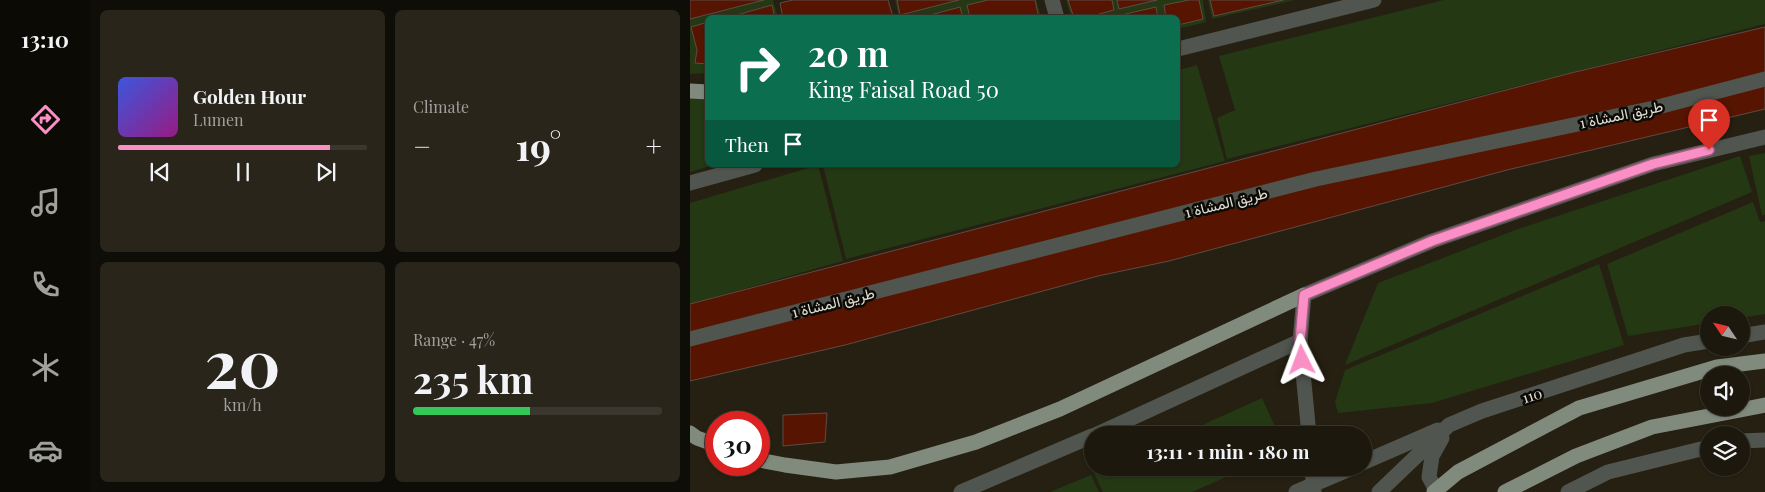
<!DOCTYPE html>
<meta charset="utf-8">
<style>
:root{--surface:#1c180d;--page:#29251b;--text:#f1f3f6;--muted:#a0a09d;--line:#3a372e;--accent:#fa8fc6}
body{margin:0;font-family:"Playfair Display",Vazirmatn,serif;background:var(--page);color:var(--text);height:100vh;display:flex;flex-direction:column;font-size:19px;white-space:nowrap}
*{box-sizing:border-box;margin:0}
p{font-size:16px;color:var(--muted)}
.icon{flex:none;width:28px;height:28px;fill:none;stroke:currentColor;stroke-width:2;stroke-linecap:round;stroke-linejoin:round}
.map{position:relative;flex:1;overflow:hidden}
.sheet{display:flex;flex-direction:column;gap:10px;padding:10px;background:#0f0d07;width:600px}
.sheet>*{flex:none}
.hud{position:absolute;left:15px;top:15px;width:475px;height:152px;border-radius:8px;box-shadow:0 1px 4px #0004,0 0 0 1px var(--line);background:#0b6e4f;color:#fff;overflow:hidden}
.needle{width:32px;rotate:305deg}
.controls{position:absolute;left:1010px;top:306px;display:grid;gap:10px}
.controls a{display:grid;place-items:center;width:50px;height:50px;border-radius:50%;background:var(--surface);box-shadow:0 1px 4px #0004,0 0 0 1px var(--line);font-size:25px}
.speed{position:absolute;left:15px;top:411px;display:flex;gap:10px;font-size:25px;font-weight:700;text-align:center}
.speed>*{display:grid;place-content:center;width:65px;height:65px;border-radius:50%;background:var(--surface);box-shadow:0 1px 4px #0004,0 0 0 1px var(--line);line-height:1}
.speed .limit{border:8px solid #d22;background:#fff;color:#111}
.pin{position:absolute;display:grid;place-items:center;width:42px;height:42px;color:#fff;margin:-51px -21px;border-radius:50% 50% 50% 0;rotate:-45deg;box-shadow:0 0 5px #0007}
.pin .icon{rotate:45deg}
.me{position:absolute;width:55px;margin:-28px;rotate:357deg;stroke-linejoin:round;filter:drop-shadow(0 0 4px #0008)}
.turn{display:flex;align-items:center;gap:18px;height:105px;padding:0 20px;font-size:22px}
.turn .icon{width:65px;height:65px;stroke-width:2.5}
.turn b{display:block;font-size:35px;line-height:42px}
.then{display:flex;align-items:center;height:48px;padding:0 20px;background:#0003;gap:10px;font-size:19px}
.big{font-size:38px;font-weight:700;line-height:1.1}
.sheet .card{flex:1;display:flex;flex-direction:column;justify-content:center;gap:8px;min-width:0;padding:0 18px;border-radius:8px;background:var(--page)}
.sheet .dial{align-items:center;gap:0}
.dial b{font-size:65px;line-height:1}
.song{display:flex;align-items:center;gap:15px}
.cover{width:60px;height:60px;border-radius:8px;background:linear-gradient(135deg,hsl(230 70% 55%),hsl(310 70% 35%))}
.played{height:5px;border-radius:2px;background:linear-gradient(90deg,var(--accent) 85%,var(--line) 85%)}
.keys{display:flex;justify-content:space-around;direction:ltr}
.heat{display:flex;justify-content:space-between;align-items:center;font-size:28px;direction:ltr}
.charge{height:8px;border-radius:4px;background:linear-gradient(90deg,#34c759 47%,var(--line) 0)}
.sheet .tiles{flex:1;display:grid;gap:10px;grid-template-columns:repeat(2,1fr)}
.trip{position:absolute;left:394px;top:426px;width:288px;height:50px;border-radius:25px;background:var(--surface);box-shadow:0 1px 4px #0004,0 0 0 1px var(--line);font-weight:700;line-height:50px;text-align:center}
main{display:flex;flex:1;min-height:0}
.tab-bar{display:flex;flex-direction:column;width:90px;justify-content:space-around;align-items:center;background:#0b0a05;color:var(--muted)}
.tab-bar .icon{width:35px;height:35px}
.tab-bar .current{color:var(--accent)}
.tab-bar b{font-size:22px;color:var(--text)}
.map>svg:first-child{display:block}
.green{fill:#233813}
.building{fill:#571501;stroke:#5e4b46}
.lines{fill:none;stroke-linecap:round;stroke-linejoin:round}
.minor{stroke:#51554f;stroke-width:15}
.major{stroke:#808a7d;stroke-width:15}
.major-bridge{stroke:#808a7d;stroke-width:15}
.route-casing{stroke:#a25d81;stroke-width:12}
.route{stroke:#fa8fc6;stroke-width:9}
.labels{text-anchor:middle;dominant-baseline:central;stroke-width:5;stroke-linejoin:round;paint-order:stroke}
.street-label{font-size:15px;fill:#e0dcd3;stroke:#0c0a05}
</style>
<main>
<nav class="tab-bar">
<b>13:10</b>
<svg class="icon current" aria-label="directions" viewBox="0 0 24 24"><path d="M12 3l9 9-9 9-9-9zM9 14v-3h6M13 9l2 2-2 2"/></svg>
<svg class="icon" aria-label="music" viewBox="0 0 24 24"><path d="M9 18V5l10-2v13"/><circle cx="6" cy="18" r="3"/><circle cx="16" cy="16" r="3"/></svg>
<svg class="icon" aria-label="phone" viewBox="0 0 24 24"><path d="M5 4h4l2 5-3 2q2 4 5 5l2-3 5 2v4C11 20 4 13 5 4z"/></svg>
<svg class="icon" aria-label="climate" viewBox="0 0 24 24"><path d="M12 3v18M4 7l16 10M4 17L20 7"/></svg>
<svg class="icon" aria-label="car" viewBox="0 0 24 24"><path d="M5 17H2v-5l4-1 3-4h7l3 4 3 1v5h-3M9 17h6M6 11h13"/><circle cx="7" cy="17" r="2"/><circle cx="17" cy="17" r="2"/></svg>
</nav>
<section class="sheet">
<div class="tiles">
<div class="card">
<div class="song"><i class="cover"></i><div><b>Golden Hour</b><p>Lumen</p></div></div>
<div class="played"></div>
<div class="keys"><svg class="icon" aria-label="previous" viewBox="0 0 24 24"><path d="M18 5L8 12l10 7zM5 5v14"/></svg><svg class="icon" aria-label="pause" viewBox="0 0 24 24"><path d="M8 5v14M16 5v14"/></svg><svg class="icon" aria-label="next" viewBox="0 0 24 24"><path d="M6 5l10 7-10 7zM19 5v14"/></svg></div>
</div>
<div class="card"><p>Climate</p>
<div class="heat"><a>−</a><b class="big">19°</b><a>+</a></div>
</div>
<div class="card dial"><b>20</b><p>km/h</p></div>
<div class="card"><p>Range · 47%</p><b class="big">235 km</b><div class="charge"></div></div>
</div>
</section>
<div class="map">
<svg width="1075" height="492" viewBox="0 0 1075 492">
<rect width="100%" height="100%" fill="#252011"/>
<g class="green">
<polygon points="0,0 83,0 88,17 18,18 17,73 0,74"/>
<polygon points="205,0 346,0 351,17 209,17"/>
<polygon points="376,0 513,0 516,22 488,29 488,18 381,17"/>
<polygon points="518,0 605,0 522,19"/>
<polygon points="754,0 1075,0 1075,24 537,159 527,118 545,110 529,56"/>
<polygon points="507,65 535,161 156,259 133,165 488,165 488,70"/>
<polygon points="0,98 17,100 18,165 23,165 0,172"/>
<polygon points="1075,153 1075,215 1072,215 1059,156"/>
<polygon points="1050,156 1062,192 655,365 688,283 828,229"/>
<polygon points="128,165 153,261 0,304 0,203"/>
<polygon points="1063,202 1070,222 1075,221 1075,314 1051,318 1051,315 1019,315 1019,323 938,336 917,264"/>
<polygon points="909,264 934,345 742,403 648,413 645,402 655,370"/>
<polygon points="572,398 589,435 490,435"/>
<polygon points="417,468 557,468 502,492 413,492 404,473"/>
<polygon points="401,475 409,492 360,492"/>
</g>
<g class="building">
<polygon points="0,0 74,0 0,19"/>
<polygon points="103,0 198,0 203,17 93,18 90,3"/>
<polygon points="207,0 269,0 210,15"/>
<polygon points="298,0 345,0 349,18 280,18 277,5"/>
<polygon points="378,0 422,0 424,10 395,18 384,18"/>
<polygon points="427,0 467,0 429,9"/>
<polygon points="499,0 509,0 513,19 488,25 488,18 476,18 474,5"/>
<polygon points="520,0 593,0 524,16"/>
<polygon points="82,5 85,18 36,18"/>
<polygon points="270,7 273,18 229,18"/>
<polygon points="466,7 468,18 432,18 431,15"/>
<polygon points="18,22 18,64 5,63 7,50 1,27"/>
<polygon points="1075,27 1075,109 817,170 479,261 408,276 155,345 0,381 0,304 881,73"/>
<polygon points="137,413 135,442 93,446 93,415"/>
</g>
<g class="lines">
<g class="minor">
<polyline points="362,0 367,18"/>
<polyline points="488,49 684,0"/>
<polyline points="0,183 65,165"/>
<polyline points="1051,336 1075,332"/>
<polyline points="0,339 626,179 964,108 1075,79"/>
<polyline points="405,435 610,341"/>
<polyline points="619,435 610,341 614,295 742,241 963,164 1075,137"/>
<polyline points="1051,441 1075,440"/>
<polyline points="672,463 748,430"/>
<polyline points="622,468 624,492"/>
<polyline points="271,492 402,436"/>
<polyline points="606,492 662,468"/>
<polyline points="689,492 759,425 792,411 994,345 1019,341"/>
<polyline points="747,492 739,477 742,456 752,438"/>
<polyline points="878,492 918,472 1019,447"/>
</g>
<g class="major">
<polyline points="0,91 18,92"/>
<polyline points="0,433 7,438 26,445"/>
<polyline points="69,460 95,465 146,472 200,467 286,442 370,409 614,295"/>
<polyline points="815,492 886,456 962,427 1075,405"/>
</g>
<polyline class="major-bridge" points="744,492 768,472 889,408 1027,367 1075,361"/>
</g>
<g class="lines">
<g class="route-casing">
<polyline id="route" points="612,360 610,341 614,295 742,241 963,164 1019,150"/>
</g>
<use href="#route" class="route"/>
</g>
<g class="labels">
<g class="street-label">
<text transform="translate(931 114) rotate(-12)">طريق المشاة 1</text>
<text transform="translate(536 202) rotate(-14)">طريق المشاة 1</text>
<text transform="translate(143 302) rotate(-14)">طريق المشاة 1</text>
<text transform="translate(842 395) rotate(-18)">110</text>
</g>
</g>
</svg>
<div class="controls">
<a><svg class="needle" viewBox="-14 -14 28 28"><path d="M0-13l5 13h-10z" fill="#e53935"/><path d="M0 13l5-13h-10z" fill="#a0a09d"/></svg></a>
<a><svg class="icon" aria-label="sound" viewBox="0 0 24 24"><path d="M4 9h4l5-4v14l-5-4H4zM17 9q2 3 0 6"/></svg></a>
<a><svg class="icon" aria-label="layers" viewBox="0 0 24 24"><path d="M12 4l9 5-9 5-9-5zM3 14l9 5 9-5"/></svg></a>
</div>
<div class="speed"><div class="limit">30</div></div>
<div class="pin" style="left:1019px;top:150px;background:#d93025"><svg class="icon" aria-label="arrive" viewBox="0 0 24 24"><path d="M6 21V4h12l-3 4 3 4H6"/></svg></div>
<svg class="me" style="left:612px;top:360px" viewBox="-20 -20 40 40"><path d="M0-17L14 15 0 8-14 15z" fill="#fa8fc6" stroke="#fff" stroke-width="4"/></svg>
<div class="trip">13:11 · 1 min · 180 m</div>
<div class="hud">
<div class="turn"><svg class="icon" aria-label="right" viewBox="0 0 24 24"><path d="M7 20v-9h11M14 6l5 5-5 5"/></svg><div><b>20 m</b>King Faisal Road 50</div></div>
<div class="then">Then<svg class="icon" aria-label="arrive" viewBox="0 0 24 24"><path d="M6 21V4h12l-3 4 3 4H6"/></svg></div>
</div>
</div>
</main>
